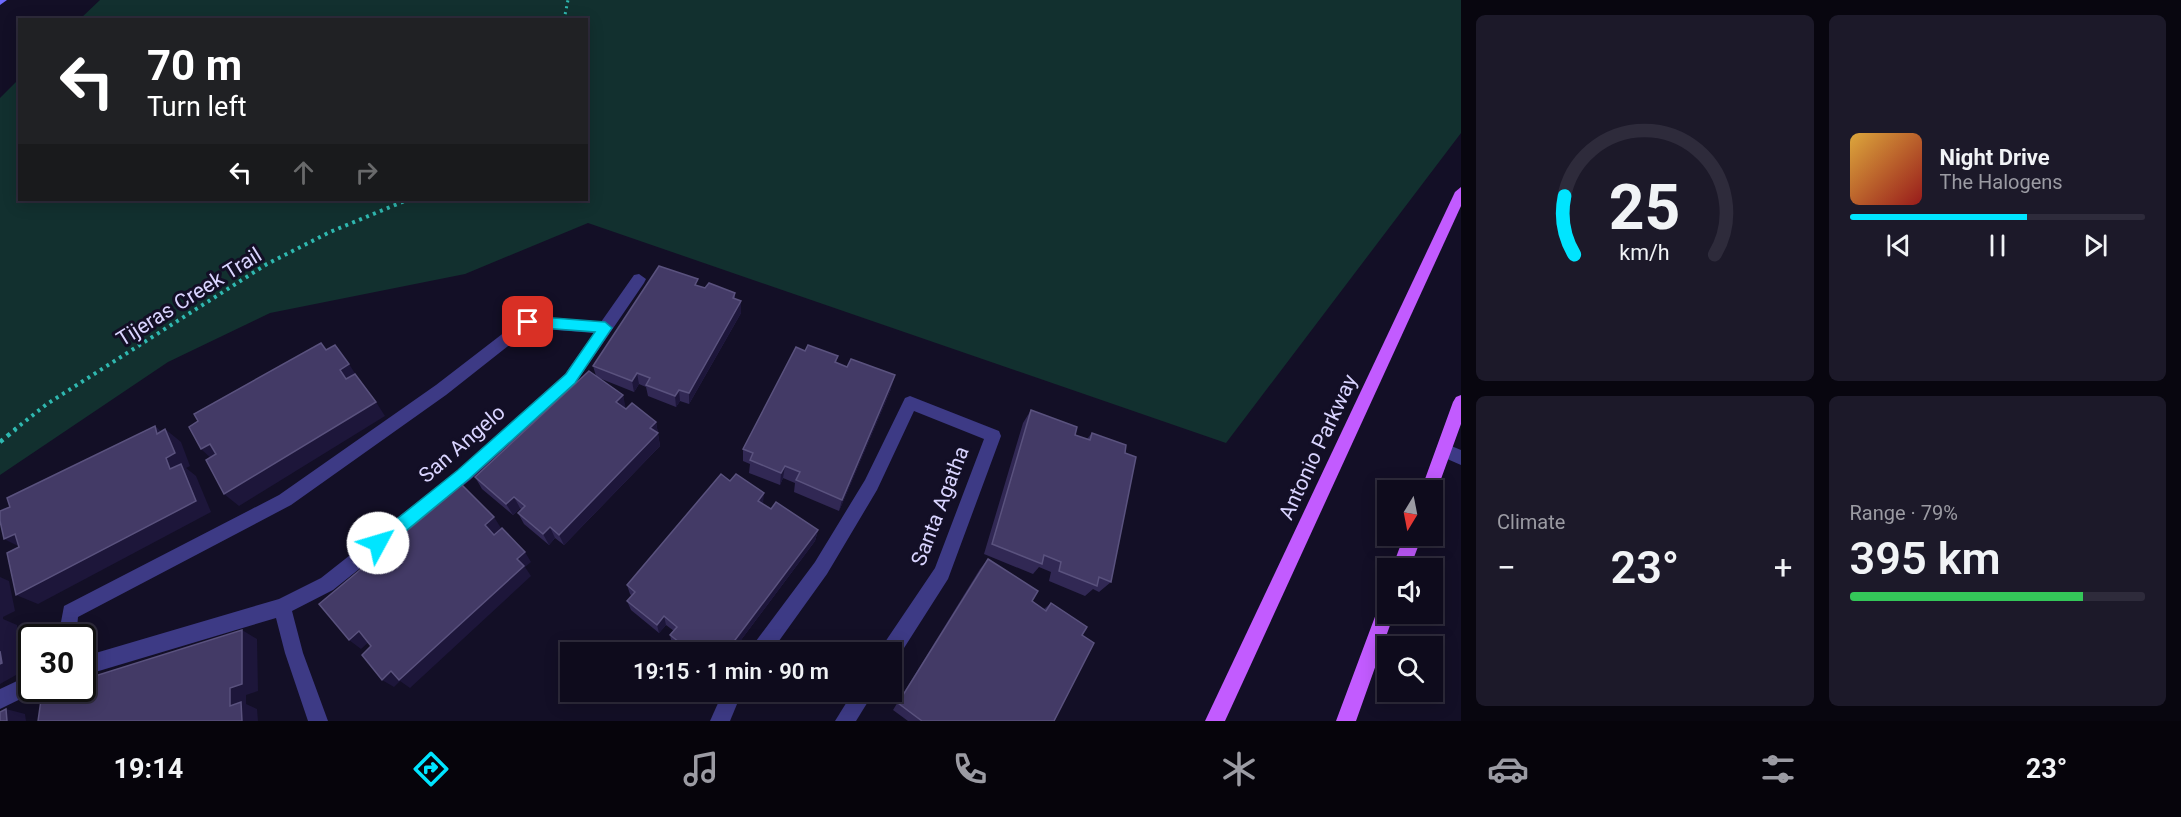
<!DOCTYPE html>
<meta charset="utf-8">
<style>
:root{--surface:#0e0b1c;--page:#1c1929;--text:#f1f3f6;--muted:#9b9ba3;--line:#2e2b3b;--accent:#00e5ff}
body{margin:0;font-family:Roboto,sans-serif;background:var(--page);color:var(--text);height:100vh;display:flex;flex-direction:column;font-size:22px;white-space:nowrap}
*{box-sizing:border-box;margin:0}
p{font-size:20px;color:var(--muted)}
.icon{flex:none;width:33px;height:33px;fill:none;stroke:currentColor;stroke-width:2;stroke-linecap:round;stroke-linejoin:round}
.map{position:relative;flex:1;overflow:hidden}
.side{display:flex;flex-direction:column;gap:15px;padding:15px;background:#08060f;width:720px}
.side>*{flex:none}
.hud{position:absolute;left:18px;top:18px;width:570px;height:183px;border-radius:0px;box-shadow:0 3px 15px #0003,0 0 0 2px var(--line);background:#202124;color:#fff;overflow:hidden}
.needle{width:39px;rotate:190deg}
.buttons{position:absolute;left:1377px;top:480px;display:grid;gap:12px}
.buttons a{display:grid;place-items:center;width:66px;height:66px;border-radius:0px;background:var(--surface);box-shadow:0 3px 15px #0003,0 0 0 2px var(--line);font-size:30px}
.speed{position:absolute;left:18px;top:624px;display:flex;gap:12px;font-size:30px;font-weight:700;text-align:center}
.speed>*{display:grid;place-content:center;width:78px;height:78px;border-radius:50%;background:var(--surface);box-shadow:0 3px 15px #0003,0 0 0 2px var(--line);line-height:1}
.speed .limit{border:3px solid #111;border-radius:9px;background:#fff;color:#111}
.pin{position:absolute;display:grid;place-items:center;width:51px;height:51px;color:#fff;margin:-26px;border-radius:12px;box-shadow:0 3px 9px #0006}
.me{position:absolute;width:66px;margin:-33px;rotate:51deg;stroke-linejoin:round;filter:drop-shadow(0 0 4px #0008)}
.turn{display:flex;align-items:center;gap:21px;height:126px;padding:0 30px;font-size:27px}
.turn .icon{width:78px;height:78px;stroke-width:2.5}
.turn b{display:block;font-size:42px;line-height:51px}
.lanes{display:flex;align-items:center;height:57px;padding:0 30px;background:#0003;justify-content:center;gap:30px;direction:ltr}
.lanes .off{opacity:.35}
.big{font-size:45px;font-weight:600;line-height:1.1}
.side .widget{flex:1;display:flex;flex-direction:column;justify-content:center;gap:9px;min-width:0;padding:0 21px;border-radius:9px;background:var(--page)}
.side .dial{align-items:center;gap:0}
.dial svg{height:156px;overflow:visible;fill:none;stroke:var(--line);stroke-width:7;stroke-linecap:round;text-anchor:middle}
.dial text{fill:var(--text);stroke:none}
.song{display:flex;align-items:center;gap:18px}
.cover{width:72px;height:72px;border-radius:9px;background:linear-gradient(135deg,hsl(40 70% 55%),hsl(0 70% 35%))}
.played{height:6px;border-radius:3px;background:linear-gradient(90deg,var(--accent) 60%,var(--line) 60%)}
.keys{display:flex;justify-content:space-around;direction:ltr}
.heat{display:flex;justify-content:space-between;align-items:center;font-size:33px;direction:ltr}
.charge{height:9px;border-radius:4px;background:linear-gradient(90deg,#34c759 79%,var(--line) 0)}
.side .tiles{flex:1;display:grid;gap:15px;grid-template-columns:repeat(2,1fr)}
.trip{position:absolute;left:560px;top:642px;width:342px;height:60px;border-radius:0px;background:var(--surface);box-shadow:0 3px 15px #0003,0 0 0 2px var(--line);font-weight:600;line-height:60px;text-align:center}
.dock{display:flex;height:96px;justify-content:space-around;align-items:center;background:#06040b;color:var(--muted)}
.dock .icon{width:42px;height:42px}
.dock .active{color:var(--accent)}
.dock b{font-size:27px;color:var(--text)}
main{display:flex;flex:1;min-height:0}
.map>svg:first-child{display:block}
.green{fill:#12302f}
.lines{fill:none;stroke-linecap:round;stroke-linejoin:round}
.path-far2{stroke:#2fb8b0;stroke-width:3;stroke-dasharray:2 4;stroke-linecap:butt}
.path-far1{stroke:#2fb8b0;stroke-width:4;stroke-dasharray:3 4.5;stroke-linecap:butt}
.path{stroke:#2fb8b0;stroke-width:4.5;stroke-dasharray:4 5;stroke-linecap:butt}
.lane{fill:#3d3a85;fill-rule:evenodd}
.street{fill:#3d3a85;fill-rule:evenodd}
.secondary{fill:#6f6bff;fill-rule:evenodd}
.primary{fill:#c25bff;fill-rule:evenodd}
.wall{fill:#312854}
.shaded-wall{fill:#1d163a}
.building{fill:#433a66;stroke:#5a527e;stroke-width:1.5}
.route{fill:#00e5ff;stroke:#0095a6;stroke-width:1.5}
.labels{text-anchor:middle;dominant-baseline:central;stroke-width:6;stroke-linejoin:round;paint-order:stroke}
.street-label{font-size:21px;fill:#d9d4ff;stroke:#130f26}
</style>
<main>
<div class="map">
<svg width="1461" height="721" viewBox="0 0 1461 721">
<rect width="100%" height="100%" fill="#130f26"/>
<polygon class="green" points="100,0 1461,0 1461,133 1226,443 588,223 465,274 270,313 168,362 0,475 0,98 19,79 20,200 586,200 586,20 80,19"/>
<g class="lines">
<polyline class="path-far2" points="564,20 568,0"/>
<polyline class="path-far1" points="14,430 47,404 267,264 330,232 407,200"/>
<polyline class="path" points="0,442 16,429"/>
<polygon class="lane" points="1444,443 1461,450 1461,465 1438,455 1436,450 1438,445"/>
<g class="street">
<polygon points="639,274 646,279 644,283 575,384 470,480 333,590 292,611 303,653 328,721 308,721 285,653 276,618 82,676 82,657 279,599 321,578 458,470 565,374 594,333 531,328 446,395 291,505 78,617 76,638 58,638 64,606 279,495 436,385 523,318 528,316 601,322 634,275"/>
<polygon points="910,396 999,431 1001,436 948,579 897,659 891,661 891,652 881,652 883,645 935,568 984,439 914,411 877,490 827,574 771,652 751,652 753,645 815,562 865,480 905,398"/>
<polygon points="32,674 32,688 39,690 0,709 0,689"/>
<polygon points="723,692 742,692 730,721 710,721"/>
<polygon points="853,692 874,692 856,721 835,721"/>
</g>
<polygon class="secondary" points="0,0 7,0 0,5"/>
<g class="primary">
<polygon points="1461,187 1461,206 1225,721 1205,721 1455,192"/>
<polygon points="1461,395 1461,424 1437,490 1432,496 1432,490 1421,490 1453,402 1456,397"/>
<polygon points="1404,536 1422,536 1410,568 1392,568"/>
<polygon points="1388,597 1388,614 1394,614 1356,721 1336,721 1379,606 1382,600"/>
</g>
</g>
<g class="wall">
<polygon points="698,286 705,288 735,293 735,299 741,301 741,313 689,404 680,401 676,407 648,396 646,387 639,384 634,392 599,378 623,395 625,409 656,422 660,446 564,545 555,538 549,545 524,524 518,513 522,510 520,508 513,515 482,489 475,477 596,376 593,366"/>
<polygon points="805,351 838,356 836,363 891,389 839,511 794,492 795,483 783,478 780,485 749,473 750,464 743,461 743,449"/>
<polygon points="1031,410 1075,435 1087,439 1092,433 1111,582 1099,592 1093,589 1085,596 1049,581 1051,572 1039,567 1033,574 984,554 1023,423"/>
<polygon points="763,504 771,509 818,530 815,541 732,652 683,652 672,644 670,635 674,631 666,625 659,633 631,610 627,601 632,596 630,594 627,585"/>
<polygon points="988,559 1032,601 1044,609 1051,603 1082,635 1054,721 908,721 893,710 980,569"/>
</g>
<g class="shaded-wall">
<polygon points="741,301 741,313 689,404 689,393"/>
<polygon points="349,364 358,378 350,384 340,370"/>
<polygon points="637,373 639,384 634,392 632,381"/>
<polygon points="895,375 891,389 839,511 842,500"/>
<polygon points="679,390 680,401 676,407 675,396"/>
<polygon points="623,395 626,409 616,402"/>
<polygon points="376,402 385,416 239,506 224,494"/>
<polygon points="656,422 660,446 564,545 559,535"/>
<polygon points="155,426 169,438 165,429 181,442 190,466 186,468 196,476 211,512 38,604 16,595 170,469"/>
<polygon points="210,444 225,457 215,462 201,449"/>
<polygon points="785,466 783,478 780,485 781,473"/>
<polygon points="764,493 763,505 758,501"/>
<polygon points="514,497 520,508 513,515 506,504"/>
<polygon points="494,517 501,528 492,536 485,525"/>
<polygon points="550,527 555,538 549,545 543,534"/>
<polygon points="818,530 815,541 732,652 726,652"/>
<polygon points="15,534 26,550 4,539"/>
<polygon points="525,552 531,562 525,567 531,576 410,688 400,681 394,687 382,680"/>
<polygon points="0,577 9,581 15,611 3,617 3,619 17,625 25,670 0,684"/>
<polygon points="664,616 666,625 659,633 657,625"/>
<polygon points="242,630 257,639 258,691 246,695 246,704 257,709 258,721 242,721 230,706 230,688"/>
<polygon points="359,631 371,640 361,649 349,640"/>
<polygon points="6,709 25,714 26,721 7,721"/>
</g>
<g class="building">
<polygon points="659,266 698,279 695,285 705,288 709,283 735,293 733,298 741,301 689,393 679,390 675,396 646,385 650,378 637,373 632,381 593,366"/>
<polygon points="321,343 326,350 335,345 349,364 340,370 346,379 355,374 376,402 224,494 206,460 216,454 210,444 201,449 189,427 198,421 194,414"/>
<polygon points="808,345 838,356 835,362 847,367 851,359 895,375 842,500 796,480 800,472 785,466 781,473 750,460 753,453 743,449 796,347 805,351"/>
<polygon points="589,371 623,395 616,402 626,409 632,403 656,422 650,428 658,433 559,535 550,527 543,534 518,513 525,506 514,497 506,504 475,477"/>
<polygon points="1031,410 1077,427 1075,435 1090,440 1092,433 1126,445 1125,453 1136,457 1111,582 1099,577 1097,586 1059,571 1061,562 1044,555 1042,564 992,544"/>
<polygon points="155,426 157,434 165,429 175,453 166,458 170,469 181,464 196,501 16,595 7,553 19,547 15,534 4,539 0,521 0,511 10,507 7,498"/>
<polygon points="721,474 730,481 736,474 764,493 758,501 771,509 776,502 818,530 726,652 692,652 670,635 677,627 664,616 657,625 627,601 635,592 627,585"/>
<polygon points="462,485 494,517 485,525 494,535 502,528 525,552 517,559 524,566 399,680 391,671 382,680 362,655 371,646 359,631 349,640 319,604"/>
<polygon points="988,559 1038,591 1032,601 1046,611 1051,603 1087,627 1082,635 1094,643 1054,721 922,721 898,703"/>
<polygon points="242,630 242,684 230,688 230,706 241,702 242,721 38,721 42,693 56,688 82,688 82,680"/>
<polygon points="0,651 2,663 0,664"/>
<polygon points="6,709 7,721 0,721 0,712"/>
</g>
<polygon class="route" points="528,316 605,322 612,328 575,383 469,479 384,549 378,551 373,549 370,543 373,538 458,470 566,374 595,332 528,327 521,322"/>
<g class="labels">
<g class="street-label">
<text transform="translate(189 297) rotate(-32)">Tijeras Creek Trail</text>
<text transform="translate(462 444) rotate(-41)">San Angelo</text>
<text transform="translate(1318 447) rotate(-65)">Antonio Parkway</text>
<text transform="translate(940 506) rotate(-69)">Santa Agatha</text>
</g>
</g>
</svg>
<div class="buttons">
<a><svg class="needle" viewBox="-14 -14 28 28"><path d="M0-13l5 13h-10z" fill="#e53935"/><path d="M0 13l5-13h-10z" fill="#9b9ba3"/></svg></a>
<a><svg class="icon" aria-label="sound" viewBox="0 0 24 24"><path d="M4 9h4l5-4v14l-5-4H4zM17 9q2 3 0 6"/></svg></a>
<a><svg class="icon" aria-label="search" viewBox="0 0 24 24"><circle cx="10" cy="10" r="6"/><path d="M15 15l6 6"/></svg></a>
</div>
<div class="speed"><div class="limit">30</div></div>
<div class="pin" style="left:528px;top:322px;background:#d93025"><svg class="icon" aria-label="arrive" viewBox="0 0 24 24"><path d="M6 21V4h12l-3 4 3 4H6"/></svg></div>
<svg class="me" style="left:378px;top:543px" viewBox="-20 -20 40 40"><circle r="19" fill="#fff"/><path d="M0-13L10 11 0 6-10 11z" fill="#00e5ff"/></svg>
<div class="trip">19:15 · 1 min · 90 m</div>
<div class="hud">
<div class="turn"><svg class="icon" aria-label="left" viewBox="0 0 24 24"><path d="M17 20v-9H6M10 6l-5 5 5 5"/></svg><div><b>70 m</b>Turn left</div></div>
<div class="lanes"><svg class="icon" aria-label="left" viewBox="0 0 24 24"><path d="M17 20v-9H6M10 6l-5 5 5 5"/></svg><svg class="icon off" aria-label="ahead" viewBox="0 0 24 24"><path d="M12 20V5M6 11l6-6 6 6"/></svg><svg class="icon off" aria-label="right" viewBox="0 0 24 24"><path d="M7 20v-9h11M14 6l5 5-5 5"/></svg></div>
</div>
</div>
<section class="side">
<div class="tiles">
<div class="widget dial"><svg viewBox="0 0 100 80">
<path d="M14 69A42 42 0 1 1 86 69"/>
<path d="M14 69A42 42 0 0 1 9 39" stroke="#00e5ff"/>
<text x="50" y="56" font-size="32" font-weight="700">25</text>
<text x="50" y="72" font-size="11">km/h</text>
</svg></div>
<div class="widget">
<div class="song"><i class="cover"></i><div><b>Night Drive</b><p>The Halogens</p></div></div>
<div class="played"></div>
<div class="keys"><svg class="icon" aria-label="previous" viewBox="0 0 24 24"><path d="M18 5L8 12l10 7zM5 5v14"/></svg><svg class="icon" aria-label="pause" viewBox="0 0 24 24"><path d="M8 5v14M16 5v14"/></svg><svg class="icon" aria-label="next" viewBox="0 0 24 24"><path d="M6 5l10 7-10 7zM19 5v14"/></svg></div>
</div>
<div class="widget"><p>Climate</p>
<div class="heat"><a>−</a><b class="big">23°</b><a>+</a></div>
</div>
<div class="widget"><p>Range · 79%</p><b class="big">395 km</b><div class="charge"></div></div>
</div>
</section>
</main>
<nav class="dock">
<b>19:14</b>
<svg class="icon active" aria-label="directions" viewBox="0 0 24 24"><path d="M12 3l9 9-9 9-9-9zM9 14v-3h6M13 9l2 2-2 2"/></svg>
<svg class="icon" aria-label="music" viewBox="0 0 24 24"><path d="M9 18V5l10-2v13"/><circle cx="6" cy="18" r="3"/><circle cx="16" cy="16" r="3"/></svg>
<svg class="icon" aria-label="phone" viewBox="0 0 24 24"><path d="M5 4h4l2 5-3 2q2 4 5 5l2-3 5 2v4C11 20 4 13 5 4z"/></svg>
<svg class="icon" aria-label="climate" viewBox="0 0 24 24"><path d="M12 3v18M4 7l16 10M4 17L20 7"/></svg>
<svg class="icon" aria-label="car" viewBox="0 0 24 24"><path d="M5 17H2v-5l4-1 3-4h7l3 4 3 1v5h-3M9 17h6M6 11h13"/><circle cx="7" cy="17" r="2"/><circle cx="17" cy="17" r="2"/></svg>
<svg class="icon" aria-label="filters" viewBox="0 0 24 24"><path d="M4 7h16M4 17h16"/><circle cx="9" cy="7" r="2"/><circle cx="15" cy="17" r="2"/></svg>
<b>23°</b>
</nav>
